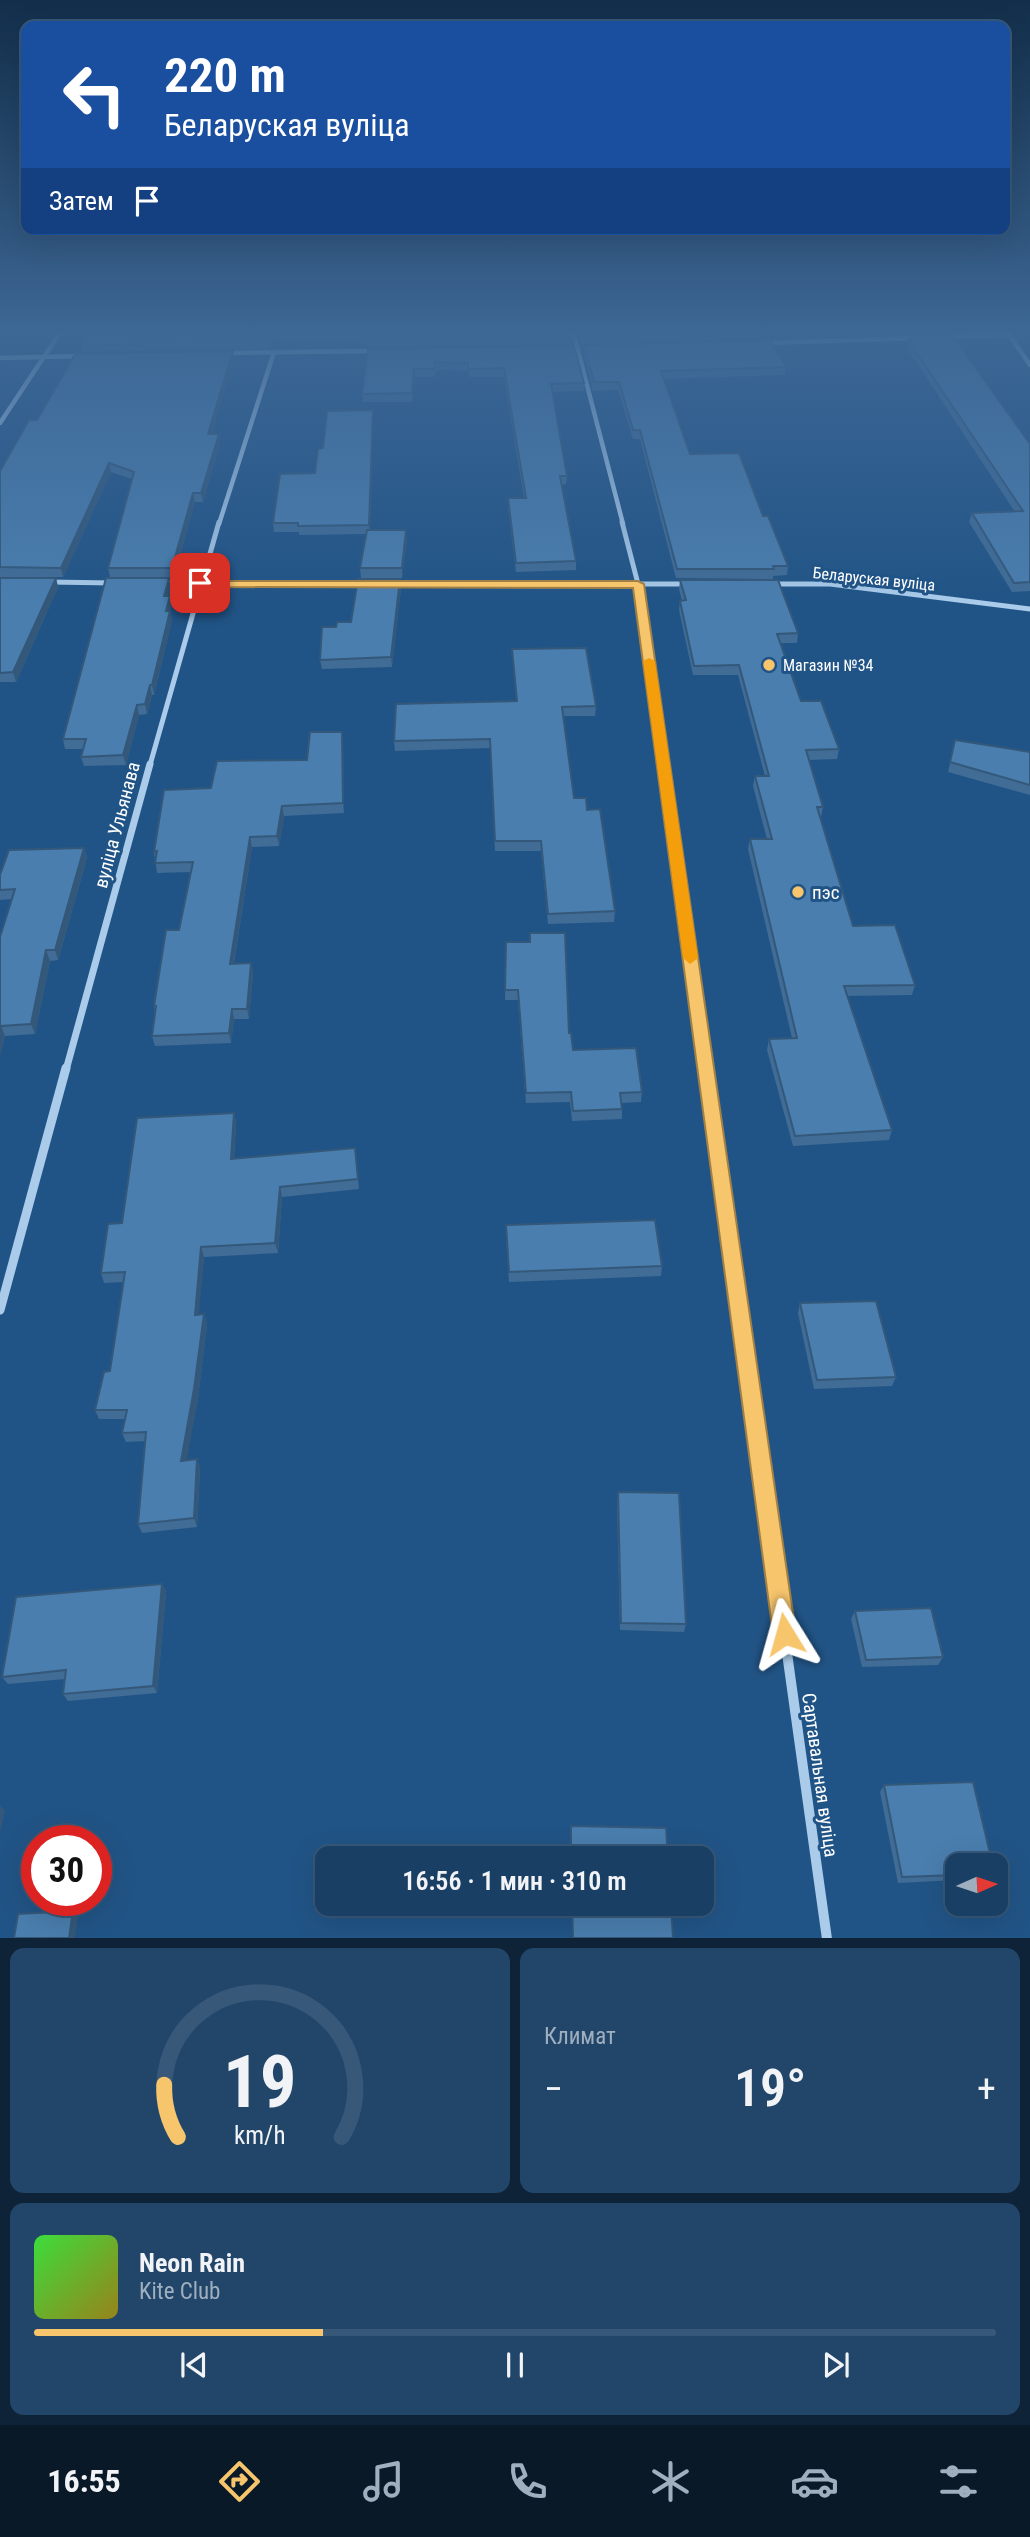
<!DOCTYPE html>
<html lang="ru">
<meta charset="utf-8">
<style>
:root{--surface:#193f64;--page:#22466a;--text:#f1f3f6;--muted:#9fafbf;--line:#375878;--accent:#f6c56c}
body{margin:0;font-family:"Roboto Condensed",sans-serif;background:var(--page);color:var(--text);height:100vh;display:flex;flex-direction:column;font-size:26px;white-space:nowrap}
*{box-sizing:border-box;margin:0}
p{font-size:23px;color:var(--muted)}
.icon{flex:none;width:38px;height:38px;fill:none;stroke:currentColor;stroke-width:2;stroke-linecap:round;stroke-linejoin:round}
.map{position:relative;height:1938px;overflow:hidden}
.side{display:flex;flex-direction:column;gap:10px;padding:10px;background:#0e2337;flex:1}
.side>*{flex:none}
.banner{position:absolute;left:21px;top:21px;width:989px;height:214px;border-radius:14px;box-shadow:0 7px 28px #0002,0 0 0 2px var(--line);background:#1a4fa0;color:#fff;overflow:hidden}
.needle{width:46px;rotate:87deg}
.fabs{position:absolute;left:945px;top:1853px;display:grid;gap:14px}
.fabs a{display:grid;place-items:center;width:63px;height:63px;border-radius:14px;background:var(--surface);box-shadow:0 7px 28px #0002,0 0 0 2px var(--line);font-size:35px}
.speed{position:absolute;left:21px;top:1825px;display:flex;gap:14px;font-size:35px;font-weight:700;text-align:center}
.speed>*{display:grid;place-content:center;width:91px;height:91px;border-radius:50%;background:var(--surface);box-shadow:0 7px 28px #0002,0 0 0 2px var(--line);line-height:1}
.speed .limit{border:10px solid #d22;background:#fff;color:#111}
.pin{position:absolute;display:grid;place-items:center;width:60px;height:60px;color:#fff;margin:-30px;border-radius:14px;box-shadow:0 4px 10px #0006}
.me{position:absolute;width:77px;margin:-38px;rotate:352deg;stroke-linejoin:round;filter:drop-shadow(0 0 5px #0008)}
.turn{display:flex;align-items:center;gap:24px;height:147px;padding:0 28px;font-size:32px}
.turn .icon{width:91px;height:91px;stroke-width:2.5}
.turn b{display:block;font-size:49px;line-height:60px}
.then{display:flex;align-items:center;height:66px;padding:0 28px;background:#0003;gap:14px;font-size:26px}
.big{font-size:52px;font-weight:600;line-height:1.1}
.side .card{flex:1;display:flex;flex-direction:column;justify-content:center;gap:10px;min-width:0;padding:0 24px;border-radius:14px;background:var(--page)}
.side .dial{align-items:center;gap:0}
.dial svg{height:182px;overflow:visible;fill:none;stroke:var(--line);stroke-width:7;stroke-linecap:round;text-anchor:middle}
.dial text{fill:var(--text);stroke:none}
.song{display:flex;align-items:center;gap:21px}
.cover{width:84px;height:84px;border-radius:10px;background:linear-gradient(135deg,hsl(120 70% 55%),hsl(50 70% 35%))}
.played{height:7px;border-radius:4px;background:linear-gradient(90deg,var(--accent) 30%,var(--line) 30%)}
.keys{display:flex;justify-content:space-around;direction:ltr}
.heat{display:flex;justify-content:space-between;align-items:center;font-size:38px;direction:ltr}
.side .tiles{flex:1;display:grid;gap:10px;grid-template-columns:1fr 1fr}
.card:last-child{grid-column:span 2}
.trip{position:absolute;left:315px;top:1846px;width:399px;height:70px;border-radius:14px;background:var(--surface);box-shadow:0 7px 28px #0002,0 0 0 2px var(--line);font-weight:600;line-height:70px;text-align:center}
.tab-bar{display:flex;height:112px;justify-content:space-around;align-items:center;background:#0a1928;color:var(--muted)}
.tab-bar .icon{width:49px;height:49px}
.tab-bar .on{color:var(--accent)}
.tab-bar b{font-size:32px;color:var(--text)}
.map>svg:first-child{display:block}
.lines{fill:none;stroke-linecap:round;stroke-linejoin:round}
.minor-far4{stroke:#aacbea;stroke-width:4.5}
.minor-far3{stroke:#aacbea;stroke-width:5}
.minor-far2{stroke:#aacbea;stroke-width:7}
.minor-far1{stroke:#aacbea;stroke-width:9}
.minor{stroke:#aacbea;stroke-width:10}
.wall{fill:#406c96}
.shaded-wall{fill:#34587a}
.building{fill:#4a7eae;stroke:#34587a;stroke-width:2}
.route{fill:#f6c56c;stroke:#a08046;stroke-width:2}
.slow{fill:#f59e0b}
.poi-dot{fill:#f6c56c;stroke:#215486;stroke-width:2.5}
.labels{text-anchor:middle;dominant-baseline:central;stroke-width:6;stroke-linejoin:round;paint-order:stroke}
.far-street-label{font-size:16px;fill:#fff;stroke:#215486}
.far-poi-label{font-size:16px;fill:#fff;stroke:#215486;text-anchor:start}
.street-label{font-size:19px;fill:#fff;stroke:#215486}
.poi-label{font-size:19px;fill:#fff;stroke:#215486;text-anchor:start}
</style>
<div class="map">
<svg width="1030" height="1939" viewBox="0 0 1030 1939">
<rect width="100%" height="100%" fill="#215486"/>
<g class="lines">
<g class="minor-far4">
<polyline points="573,331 623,524"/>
<polyline points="1007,332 1030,365"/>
<polyline points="945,337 1009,335"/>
<polyline points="764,343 920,338"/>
<polyline points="225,353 374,351"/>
<polyline points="0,358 80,356"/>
<polyline points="0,423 61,331"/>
<polyline points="219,524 274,352"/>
</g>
<g class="minor-far3">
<polyline points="622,522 638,584 663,765"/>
<polyline points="49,582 114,583"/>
<polyline points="161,583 366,584"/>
<polyline points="392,584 688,584"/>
<polyline points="773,584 830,584 1030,609"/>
<polyline points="150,765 219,522"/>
</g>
<g class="minor-far2">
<polyline points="663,764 706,1070"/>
<polyline points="66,1070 150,764"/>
</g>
<g class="minor-far1">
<polyline points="706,1068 759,1455"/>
<polyline points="0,1310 66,1068"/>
</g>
<polyline class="minor" points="759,1453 827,1939"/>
</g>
<g class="wall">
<polygon points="88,331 571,331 572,336 571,344 369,347 369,343 354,341 272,339 269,349 82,352 80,344"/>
<polygon points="578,331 764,331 763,338 581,344"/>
<polygon points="902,331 941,331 940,332 903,334"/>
<polygon points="911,335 1030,444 1030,591 1012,592 969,522 972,513 1015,512 907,348 908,340 910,340"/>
<polygon points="574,346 584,383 584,391 552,392 567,476 566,484 562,485 576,561 576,570 516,572 508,507 508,498 524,498 504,377 469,377 468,371 436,370 435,377 415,377 412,402 363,402 362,394 368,349"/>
<polygon points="584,346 786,367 785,375 664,379 690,454 763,516 788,566 787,575 773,576 773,579 676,578 640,439 633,439 618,390 593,391 584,354"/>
<polygon points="233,351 234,359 212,434 219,434 220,443 203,502 195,502 174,577 110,577 108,568 132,479 111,472 63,577 0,577 0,471 37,420"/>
<polygon points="373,418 370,530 407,539 402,578 361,578 360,568 366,534 299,535 299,532 274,532 273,523 315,473 323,448"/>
<polygon points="0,578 56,578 58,587 16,682 0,682"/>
<polygon points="680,580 798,633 797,643 781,643 801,701 839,749 837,759 809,760 823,807 821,817 820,817 853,926 915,985 912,995 847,996 892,1130 889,1140 793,1146 767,1050 769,1039 792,1038 748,849 750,839 767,839 753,786 755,776 765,776 738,675 693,675 679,610 680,601 682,601 679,589"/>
<polygon points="171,588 169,596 172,605 170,611 172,620 154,695 152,695 147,714 139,715 126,765 84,766 81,757 83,749 65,749 63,739"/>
<polygon points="401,588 392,667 322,669 320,660 336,627 351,622"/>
<polygon points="512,649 596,706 595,716 563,716 574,798 587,810 615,911 614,922 548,924 541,851 495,851 490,748 395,751 394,741 516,701"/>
<polygon points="955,740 1030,752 1030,795 948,772"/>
<polygon points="343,741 344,813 284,816 279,846 252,847 234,963 251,963 253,973 249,1019 234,1019 231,1043 155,1046 152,1036 155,1013 154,1006 179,930 190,872 157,873 154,852 211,788 307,760"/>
<polygon points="84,848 87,858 58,960 50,961 35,1034 5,1036 0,1055 0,937 12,899 0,900 0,875"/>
<polygon points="506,942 569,1033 573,1050 642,1092 641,1102 622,1103 622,1119 572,1121 570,1102 526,1103 518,1000 505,1000"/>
<polygon points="234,1113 236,1123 234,1159 355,1148 359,1189 282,1197 278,1253 204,1257 198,1314 204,1314 207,1324 198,1398 186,1460 197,1459 200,1468 197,1527 142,1533 138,1524 146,1441 126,1442 122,1433 125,1419 99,1419 95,1410 110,1371 123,1282 104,1283 101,1273 122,1223"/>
<polygon points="506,1235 662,1266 661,1276 509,1282"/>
<polygon points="800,1303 896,1377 892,1386 814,1389 798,1313"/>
<polygon points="618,1492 686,1624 684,1632 620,1630 617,1500"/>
<polygon points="162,1584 166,1592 157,1693 68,1701 63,1694 65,1679 8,1684 2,1677"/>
<polygon points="855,1611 943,1657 938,1665 862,1667 851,1619"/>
<polygon points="884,1785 957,1866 957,1880 898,1883 880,1792"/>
</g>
<g class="shaded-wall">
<polygon points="0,331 7,331 0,342"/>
<polygon points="271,331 272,339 269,349 268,341"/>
<polygon points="233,351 234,359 210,443 208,434"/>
<polygon points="414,369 415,377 412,402 412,393"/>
<polygon points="373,410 373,418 370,534 369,525"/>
<polygon points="219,434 220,443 203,502 201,493"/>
<polygon points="109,463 111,472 63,577 61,568"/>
<polygon points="193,493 195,502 174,577 172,568"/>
<polygon points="406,530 407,539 402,578 402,568"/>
<polygon points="56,578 58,587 16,682 13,672"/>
<polygon points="169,578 171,588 166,605 164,596"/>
<polygon points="400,579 401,588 392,667 391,657"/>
<polygon points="170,596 172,605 170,611 172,620 154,695 152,685 166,611"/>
<polygon points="150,685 152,695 147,714 145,704"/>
<polygon points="137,705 139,715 126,765 123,755"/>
<polygon points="342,732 343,741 344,813 343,803"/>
<polygon points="282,806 284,816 279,846 277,836"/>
<polygon points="250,837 252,847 232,974 230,964"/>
<polygon points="84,848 87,858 58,960 55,950"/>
<polygon points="46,950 50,961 35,1034 31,1024"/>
<polygon points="251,963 253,973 249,1019 247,1009"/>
<polygon points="232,1009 234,1019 231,1043 229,1033"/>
<polygon points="1,1026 5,1036 0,1055 0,1031"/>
<polygon points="234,1113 236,1123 233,1169 231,1159"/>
<polygon points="280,1187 282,1197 278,1253 275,1243"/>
<polygon points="201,1247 204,1257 198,1324 195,1315"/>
<polygon points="204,1314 207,1324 198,1398 185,1470 181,1461"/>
<polygon points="197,1459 200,1468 197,1527 194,1518"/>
<polygon points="162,1584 166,1592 157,1693 153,1686"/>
<polygon points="0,1806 5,1811 0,1833"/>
<polygon points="73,1911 78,1916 75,1938 69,1938"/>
</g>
<g class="building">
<polygon points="88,331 271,331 268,341 80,344"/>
<polygon points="273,331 571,331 572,336 369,339 369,335 353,333"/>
<polygon points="580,331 725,331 582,336"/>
<polygon points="948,334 955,339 1030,444 1030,582 1014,583 972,513 1023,511 908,340 914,340 911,335"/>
<polygon points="770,340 786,367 661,371 690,454 739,453 763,516 768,516 788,566 773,566 774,569 677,569 640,430 633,430 619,382 594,382 584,346"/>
<polygon points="574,346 584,383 551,384 567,476 560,476 576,561 516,563 508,498 526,498 504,368 468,369 468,363 435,362 434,369 414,369 412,393 362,394 368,349"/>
<polygon points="233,351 208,434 219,434 201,493 193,493 172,568 108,568 134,472 109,463 61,568 0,567 0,471 29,420 37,420 75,354"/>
<polygon points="373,410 369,525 298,526 298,523 273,523 280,474 315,473 318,449 323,448 327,411"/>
<polygon points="367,530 406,530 402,568 360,568"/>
<polygon points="0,578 56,578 13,672 0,673"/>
<polygon points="106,578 169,578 164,596 170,596 166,611 170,611 152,685 150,685 145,704 137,705 123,755 81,757 86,739 63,739"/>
<polygon points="358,579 400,579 391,657 320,660 322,627 336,627 337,622 351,622"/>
<polygon points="680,580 778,580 798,633 777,634 801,701 821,701 839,749 806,750 823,807 817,807 853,926 895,925 915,985 844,986 892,1130 795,1136 769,1039 797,1038 750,839 772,839 755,776 769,776 739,665 694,666 680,601 686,600"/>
<polygon points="586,648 596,706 562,707 574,798 586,798 587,810 600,809 615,911 548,914 541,841 495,841 490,739 394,741 396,704 517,701 512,649"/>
<polygon points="310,732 342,732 343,803 282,806 277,836 250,837 230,964 251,963 247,1009 232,1009 229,1033 152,1036 156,1006 154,1006 166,930 179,930 193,862 155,863 157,851 154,852 164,790 211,788 217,761 307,760"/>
<polygon points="955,740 1030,752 1030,785 950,762"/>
<polygon points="84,848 55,950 46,950 31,1024 1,1026 0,1031 0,937 15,889 0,890 0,875 9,850"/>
<polygon points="530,933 565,933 569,1033 571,1033 573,1050 636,1048 642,1092 620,1093 622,1109 573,1111 571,1092 526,1093 518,990 505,990 506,942 530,942"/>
<polygon points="234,1113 231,1159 355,1148 358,1179 280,1187 275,1243 201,1247 195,1315 204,1314 194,1389 181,1461 197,1459 194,1518 138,1524 146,1432 122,1433 127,1410 95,1410 104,1372 110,1371 125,1272 101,1273 108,1224 122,1223 137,1118"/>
<polygon points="655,1220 662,1266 509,1272 506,1225"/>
<polygon points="876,1301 896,1377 817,1380 800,1303"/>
<polygon points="618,1492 679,1493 686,1624 621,1623"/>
<polygon points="162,1584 153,1686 63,1694 66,1670 2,1677 16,1597"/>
<polygon points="931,1608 943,1657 866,1660 855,1611"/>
<polygon points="973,1782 993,1866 957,1866 957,1875 902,1877 884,1785"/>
<polygon points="571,1826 666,1828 668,1858 571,1858"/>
<polygon points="572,1904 671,1904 673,1938 573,1938"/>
<polygon points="73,1911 69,1938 14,1938 18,1914"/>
</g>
<linearGradient id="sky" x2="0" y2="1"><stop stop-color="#122e4a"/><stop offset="0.55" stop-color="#3d6795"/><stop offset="1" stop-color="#3d6795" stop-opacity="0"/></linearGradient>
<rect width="1030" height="603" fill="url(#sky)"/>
<polygon class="route" points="196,581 638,581 644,584 796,1634 793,1643 785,1646 776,1643 773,1634 633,588 200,587 194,583"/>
<polygon class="slow" points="649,658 655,661 698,958 690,964 683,958 643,661"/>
<g class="poi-dot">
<circle cx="769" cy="665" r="7"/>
<circle cx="798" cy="892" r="7"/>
</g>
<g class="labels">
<g class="far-street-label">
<text transform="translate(874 579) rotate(6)">Беларуская вуліца</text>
</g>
<g class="far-poi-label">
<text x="783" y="665">Магазин №34</text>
</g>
<g class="street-label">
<text transform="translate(117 825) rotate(-75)">вуліца Ульянава</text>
<text transform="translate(820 1775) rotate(82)">Сартавальная вуліца</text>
</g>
<g class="poi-label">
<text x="812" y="892">пэс</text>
</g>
</g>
</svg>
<div class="fabs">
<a><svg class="needle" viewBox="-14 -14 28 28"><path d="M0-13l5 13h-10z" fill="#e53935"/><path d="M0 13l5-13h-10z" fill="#9fafbf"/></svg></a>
</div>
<div class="speed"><div class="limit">30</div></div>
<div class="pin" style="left:200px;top:583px;background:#d93025"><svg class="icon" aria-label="arrive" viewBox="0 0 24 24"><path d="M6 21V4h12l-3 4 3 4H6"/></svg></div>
<svg class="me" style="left:785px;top:1634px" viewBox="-20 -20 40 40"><path d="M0-17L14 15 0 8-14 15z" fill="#f6c56c" stroke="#fff" stroke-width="4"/></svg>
<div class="trip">16:56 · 1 мин · 310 m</div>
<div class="banner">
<div class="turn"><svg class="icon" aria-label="left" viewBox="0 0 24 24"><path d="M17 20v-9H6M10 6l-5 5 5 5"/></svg><div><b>220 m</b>Беларуская вуліца</div></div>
<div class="then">Затем<svg class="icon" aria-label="arrive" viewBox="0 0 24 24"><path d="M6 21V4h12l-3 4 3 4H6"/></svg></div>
</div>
</div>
<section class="side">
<div class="tiles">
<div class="card dial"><svg viewBox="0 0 100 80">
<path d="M14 69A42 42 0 1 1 86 69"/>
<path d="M14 69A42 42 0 0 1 8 46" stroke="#f6c56c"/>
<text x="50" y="56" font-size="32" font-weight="700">19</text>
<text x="50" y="72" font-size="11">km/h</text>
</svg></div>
<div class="card"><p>Климат</p>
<div class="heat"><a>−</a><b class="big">19°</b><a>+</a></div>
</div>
<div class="card">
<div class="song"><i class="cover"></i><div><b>Neon Rain</b><p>Kite Club</p></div></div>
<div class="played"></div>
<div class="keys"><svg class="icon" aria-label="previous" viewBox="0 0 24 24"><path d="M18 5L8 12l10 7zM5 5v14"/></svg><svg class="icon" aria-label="pause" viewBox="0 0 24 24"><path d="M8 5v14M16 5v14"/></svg><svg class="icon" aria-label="next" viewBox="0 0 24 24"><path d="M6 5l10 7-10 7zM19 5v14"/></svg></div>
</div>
</div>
</section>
<nav class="tab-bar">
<b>16:55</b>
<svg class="icon on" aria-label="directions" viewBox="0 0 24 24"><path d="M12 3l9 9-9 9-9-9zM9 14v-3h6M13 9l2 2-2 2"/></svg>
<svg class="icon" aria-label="music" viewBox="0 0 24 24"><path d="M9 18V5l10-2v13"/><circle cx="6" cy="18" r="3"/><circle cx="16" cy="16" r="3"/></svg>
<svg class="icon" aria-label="phone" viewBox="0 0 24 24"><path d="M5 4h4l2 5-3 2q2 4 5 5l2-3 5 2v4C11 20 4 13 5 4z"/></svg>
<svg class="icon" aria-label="climate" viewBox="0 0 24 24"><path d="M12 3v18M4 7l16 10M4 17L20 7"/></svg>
<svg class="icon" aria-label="car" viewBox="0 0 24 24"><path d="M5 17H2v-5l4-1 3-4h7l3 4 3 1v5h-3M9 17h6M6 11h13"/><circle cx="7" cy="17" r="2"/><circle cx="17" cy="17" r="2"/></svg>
<svg class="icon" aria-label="filters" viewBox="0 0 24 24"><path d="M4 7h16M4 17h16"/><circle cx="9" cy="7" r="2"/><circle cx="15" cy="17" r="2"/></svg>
</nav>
